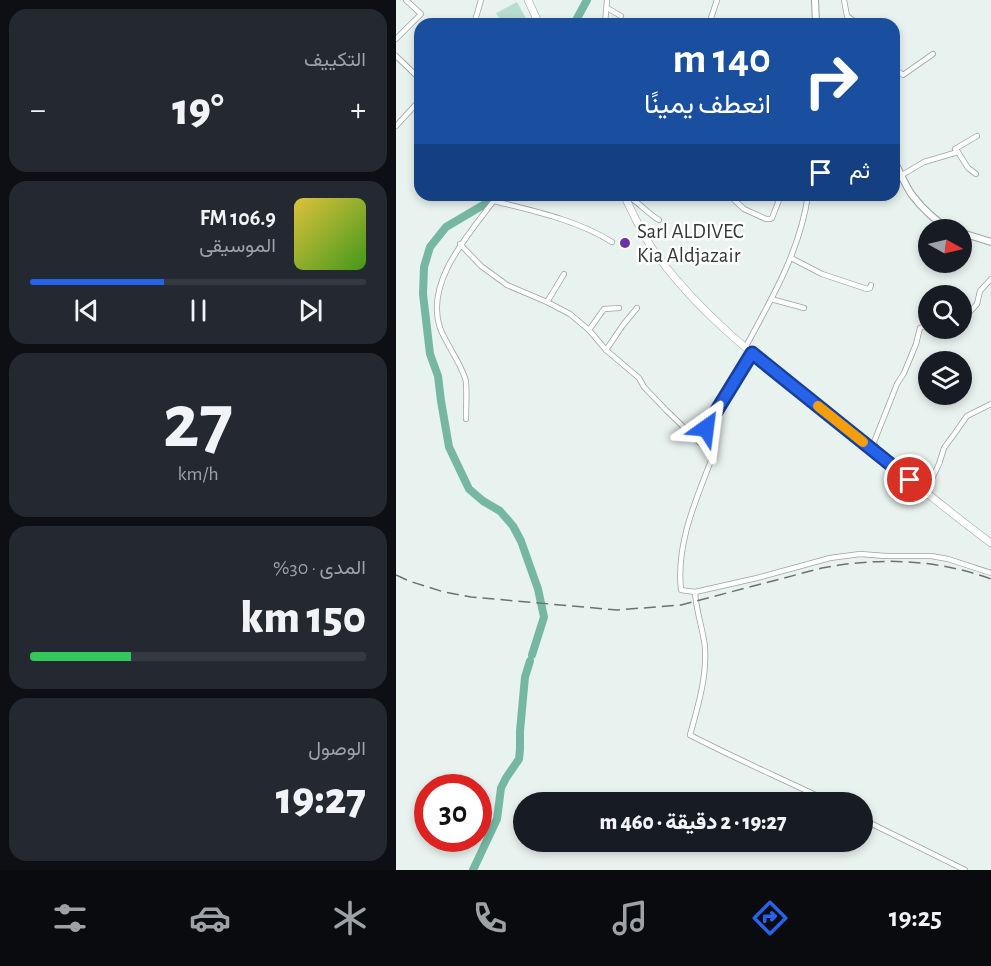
<!DOCTYPE html>
<html lang="ar">
<meta charset="utf-8">
<style>
:root{--surface:#171b24;--page:#242831;--text:#f1f3f6;--muted:#9ea1a6;--line:#363941;--accent:#2563eb}
body{margin:0;font-family:"Alegreya Sans",Vazirmatn,sans-serif;background:var(--page);color:var(--text);direction:rtl;height:100vh;display:flex;flex-direction:column;font-size:22px;white-space:nowrap}
*{box-sizing:border-box;margin:0}
p{font-size:20px;color:var(--muted)}
.icon{flex:none;width:33px;height:33px;fill:none;stroke:currentColor;stroke-width:2;stroke-linecap:round;stroke-linejoin:round}
.map{position:relative;flex:1;overflow:hidden;direction:ltr}
.sheet{display:flex;flex-direction:column;gap:9px;padding:9px;background:#0d0f14;width:396px}
.sheet>*{flex:none}
.hud{position:absolute;left:18px;top:18px;width:486px;height:183px;border-radius:18px;box-shadow:0 3px 9px #0003;direction:rtl;background:#1a4fa0;color:#fff;overflow:hidden}
.needle{width:39px;rotate:98deg}
.buttons{position:absolute;left:522px;top:219px;display:grid;gap:12px}
.buttons a{display:grid;place-items:center;width:54px;height:54px;border-radius:50%;background:var(--surface);box-shadow:0 3px 9px #0003;font-size:30px}
.speed{position:absolute;left:18px;top:774px;display:flex;gap:12px;font-size:30px;font-weight:700;text-align:center}
.speed>*{display:grid;place-content:center;width:78px;height:78px;border-radius:50%;background:var(--surface);box-shadow:0 3px 9px #0003;line-height:1}
.speed .limit{border:9px solid #d22;background:#fff;color:#111}
.pin{position:absolute;display:grid;place-items:center;width:51px;height:51px;color:#fff;margin:-26px;border:3px solid #fff;border-radius:50%;box-shadow:0 2px 6px #0007}
.me{position:absolute;width:66px;margin:-33px;rotate:31deg;stroke-linejoin:round;filter:drop-shadow(0 0 4px #0008)}
.turn{display:flex;align-items:center;gap:21px;height:126px;padding:0 30px;font-size:27px}
.turn .icon{width:78px;height:78px;stroke-width:2.5}
.turn b{display:block;font-size:42px;line-height:51px}
.then{display:flex;align-items:center;height:57px;padding:0 30px;background:#0003;gap:12px;font-size:22px}
.big{font-size:45px;font-weight:800;line-height:1.1}
.sheet .card{flex:1;display:flex;flex-direction:column;justify-content:center;gap:9px;min-width:0;padding:0 21px;border-radius:18px;background:var(--page)}
.sheet .dial{align-items:center;gap:0}
.dial b{font-size:78px;line-height:1}
.song{display:flex;align-items:center;gap:18px}
.cover{width:72px;height:72px;border-radius:9px;background:linear-gradient(135deg,hsl(50 70% 55%),hsl(100 70% 35%))}
.played{height:6px;border-radius:3px;background:linear-gradient(90deg,var(--accent) 40%,var(--line) 40%)}
.keys{display:flex;justify-content:space-around;direction:ltr}
.heat{display:flex;justify-content:space-between;align-items:center;font-size:33px;direction:ltr}
.charge{height:9px;border-radius:4px;background:linear-gradient(90deg,#34c759 30%,var(--line) 0)}
.trip{position:absolute;left:117px;top:792px;width:360px;height:60px;border-radius:30px;background:var(--surface);box-shadow:0 3px 9px #0003;font-weight:800;line-height:60px;text-align:center;direction:rtl}
.dock{display:flex;height:96px;justify-content:space-around;align-items:center;background:#090b0e;color:var(--muted)}
.dock .icon{width:42px;height:42px}
.dock .current{color:var(--accent)}
.dock b{font-size:27px;color:var(--text)}
main{display:flex;flex:1;min-height:0}
.map>svg:first-child{display:block}
.pitch{fill:#b6ddd0}
.lines{fill:none;stroke-linecap:round;stroke-linejoin:round}
.river{stroke:#75b7a3;stroke-width:8}
.street-casing{stroke:#9ba4a1;stroke-width:6}
.secondary-casing{stroke:#9ba4a1;stroke-width:8}
.primary-casing{stroke:#9ba4a1;stroke-width:8}
.street{stroke:#fff;stroke-width:4.5}
.secondary{stroke:#fff;stroke-width:6}
.primary{stroke:#fff;stroke-width:7}
.rail{stroke:#6c7170;stroke-width:1.5;stroke-dasharray:12 6;stroke-linecap:butt}
.route-casing{stroke:#184099;stroke-width:15}
.route{stroke:#2563eb;stroke-width:10}
.slow{stroke:#f59e0b;stroke-width:10}
.poi-dot{fill:#6b31a8;stroke:#fff;stroke-width:2}
.labels{text-anchor:middle;dominant-baseline:central;stroke-width:5;stroke-linejoin:round;paint-order:stroke}
.poi-label{font-size:21px;fill:#343837;stroke:#fff;text-anchor:start}
</style>
<main>
<div class="map">
<svg width="595" height="870" viewBox="0 0 595 870">
<rect width="100%" height="100%" fill="#e8f2ee"/>
<polygon class="pitch" points="121,2 133,24 107,24 100,13"/>
<g class="lines">
<g class="river">
<polyline points="178,24 191,0"/>
<polyline points="95,195 89,204 50,227 34,247 28,267 27,294 34,354 42,376 45,401 53,447 73,489 87,501 104,511 117,526 125,541 142,589 148,617 136,655"/>
<polyline points="77,870 101,819 105,788 110,778 123,759 124,749 124,731 129,677 134,661"/>
</g>
<g class="street-casing">
<g id="street">
<polyline points="448,0 451,16 462,24"/>
<polyline points="211,8 225,16"/>
<polyline points="78,24 85,0"/>
<polyline points="209,24 211,0"/>
<polyline points="313,24 321,0"/>
<polyline points="408,24 420,21"/>
<polyline points="0,39 25,14 10,0"/>
<polyline points="0,56 24,79"/>
<polyline points="498,68 507,75 537,54"/>
<polyline points="0,126 24,100"/>
<polyline points="562,152 559,149 581,136"/>
<polyline points="506,175 528,162 562,152 572,168 580,174"/>
<path d="M230,195C243,202 251,213 263,220"/>
<polyline points="312,195 322,198 334,196 348,209 370,219 374,219 376,218 385,195"/>
<path d="M98,201C138,211 181,220 216,242"/>
<polyline points="64,244 85,266 111,285 151,302 174,314 193,330 210,350 243,378 248,387 270,410 305,444"/>
<polyline points="395,258 426,274 471,289 474,288 475,285"/>
<polyline points="375,299 408,308"/>
<polyline points="151,302 168,274"/>
<polyline points="566,317 570,316 581,304 584,291 595,279"/>
<polyline points="193,330 208,309 223,308"/>
<path d="M349,348C376,298 404,251 412,195"/>
<polyline points="210,350 227,325 241,308"/>
<path d="M356,353L323,407L305,439V444L316,458C300,500 280,543 285,590L299,592L361,578L434,558L464,554L490,556H535L552,559L595,573"/>
<path d="M70,419C70,407 71,394 70,382C68,368 50,344 44,328C28,280 76,231 102,195"/>
<polyline points="480,451 478,442 501,384 508,373 520,344 524,328 532,325"/>
<polyline points="531,494 532,487 543,464 548,448 559,433 571,416 595,404"/>
<path d="M299,592C300,611 307,629 309,647C311,677 302,706 294,735C340,759 387,779 434,802"/>
<polyline points="466,819 569,870"/>
</g>
</g>
<g class="secondary-casing">
<g id="secondary">
<polyline points="419,0 420,24"/>
<path d="M498,161C504,172 509,185 516,195C526,208 541,222 555,230"/>
<polyline points="566,233 595,242"/>
</g>
</g>
<g class="primary-casing">
<g id="primary">
<polyline points="132,0 143,24"/>
<path d="M228,195C237,214 246,234 258,251C309,323 384,375 452,430C500,467 546,507 595,543"/>
</g>
</g>
<use href="#street" class="street"/>
<use href="#secondary" class="secondary"/>
<use href="#primary" class="primary"/>
<path class="rail" d="M0,575L13,581L48,592L75,597L221,610L285,605L426,568C483,557 540,559 595,579"/>
</g>
<g class="lines">
<g class="route-casing">
<polyline id="route" points="310,428 356,353 514,480"/>
</g>
<use href="#route" class="route"/>
<polyline class="slow" points="422,406 467,442"/>
</g>
<circle class="poi-dot" cx="229" cy="243" r="6"/>
<g class="labels">
<g class="poi-label">
<text x="241" y="231">Sarl ALDIVEC<tspan x="241" dy="24">Kia Aldjazair</tspan></text>
</g>
</g>
</svg>
<div class="buttons">
<a><svg class="needle" viewBox="-14 -14 28 28"><path d="M0-13l5 13h-10z" fill="#e53935"/><path d="M0 13l5-13h-10z" fill="#9ea1a6"/></svg></a>
<a><svg class="icon" aria-label="search" viewBox="0 0 24 24"><circle cx="10" cy="10" r="6"/><path d="M15 15l6 6"/></svg></a>
<a><svg class="icon" aria-label="layers" viewBox="0 0 24 24"><path d="M12 4l9 5-9 5-9-5zM3 14l9 5 9-5"/></svg></a>
</div>
<div class="speed"><div class="limit">30</div></div>
<div class="pin" style="left:514px;top:480px;background:#d93025"><svg class="icon" aria-label="arrive" viewBox="0 0 24 24"><path d="M6 21V4h12l-3 4 3 4H6"/></svg></div>
<svg class="me" style="left:310px;top:428px" viewBox="-20 -20 40 40"><path d="M0-17L14 15 0 8-14 15z" fill="#2563eb" stroke="#fff" stroke-width="4"/></svg>
<div class="trip">19:27 · 2 دقيقة · 460 m</div>
<div class="hud">
<div class="turn"><svg class="icon" aria-label="right" viewBox="0 0 24 24"><path d="M7 20v-9h11M14 6l5 5-5 5"/></svg><div><b>140 m</b>انعطف يمينًا</div></div>
<div class="then">ثم<svg class="icon" aria-label="arrive" viewBox="0 0 24 24"><path d="M6 21V4h12l-3 4 3 4H6"/></svg></div>
</div>
</div>
<section class="sheet">
<div class="card"><p>التكييف</p>
<div class="heat"><a>−</a><b class="big">19°</b><a>+</a></div>
</div>
<div class="card">
<div class="song"><i class="cover"></i><div><b>106.9 FM</b><p>الموسيقى</p></div></div>
<div class="played"></div>
<div class="keys"><svg class="icon" aria-label="previous" viewBox="0 0 24 24"><path d="M18 5L8 12l10 7zM5 5v14"/></svg><svg class="icon" aria-label="pause" viewBox="0 0 24 24"><path d="M8 5v14M16 5v14"/></svg><svg class="icon" aria-label="next" viewBox="0 0 24 24"><path d="M6 5l10 7-10 7zM19 5v14"/></svg></div>
</div>
<div class="card dial"><b>27</b><p>km/h</p></div>
<div class="card"><p>المدى · 30%</p><b class="big">150 km</b><div class="charge"></div></div>
<div class="card"><p>الوصول</p><b class="big">19:27</b></div>
</section>
</main>
<nav class="dock">
<b>19:25</b>
<svg class="icon current" aria-label="directions" viewBox="0 0 24 24"><path d="M12 3l9 9-9 9-9-9zM9 14v-3h6M13 9l2 2-2 2"/></svg>
<svg class="icon" aria-label="music" viewBox="0 0 24 24"><path d="M9 18V5l10-2v13"/><circle cx="6" cy="18" r="3"/><circle cx="16" cy="16" r="3"/></svg>
<svg class="icon" aria-label="phone" viewBox="0 0 24 24"><path d="M5 4h4l2 5-3 2q2 4 5 5l2-3 5 2v4C11 20 4 13 5 4z"/></svg>
<svg class="icon" aria-label="climate" viewBox="0 0 24 24"><path d="M12 3v18M4 7l16 10M4 17L20 7"/></svg>
<svg class="icon" aria-label="car" viewBox="0 0 24 24"><path d="M5 17H2v-5l4-1 3-4h7l3 4 3 1v5h-3M9 17h6M6 11h13"/><circle cx="7" cy="17" r="2"/><circle cx="17" cy="17" r="2"/></svg>
<svg class="icon" aria-label="filters" viewBox="0 0 24 24"><path d="M4 7h16M4 17h16"/><circle cx="9" cy="7" r="2"/><circle cx="15" cy="17" r="2"/></svg>
</nav>
